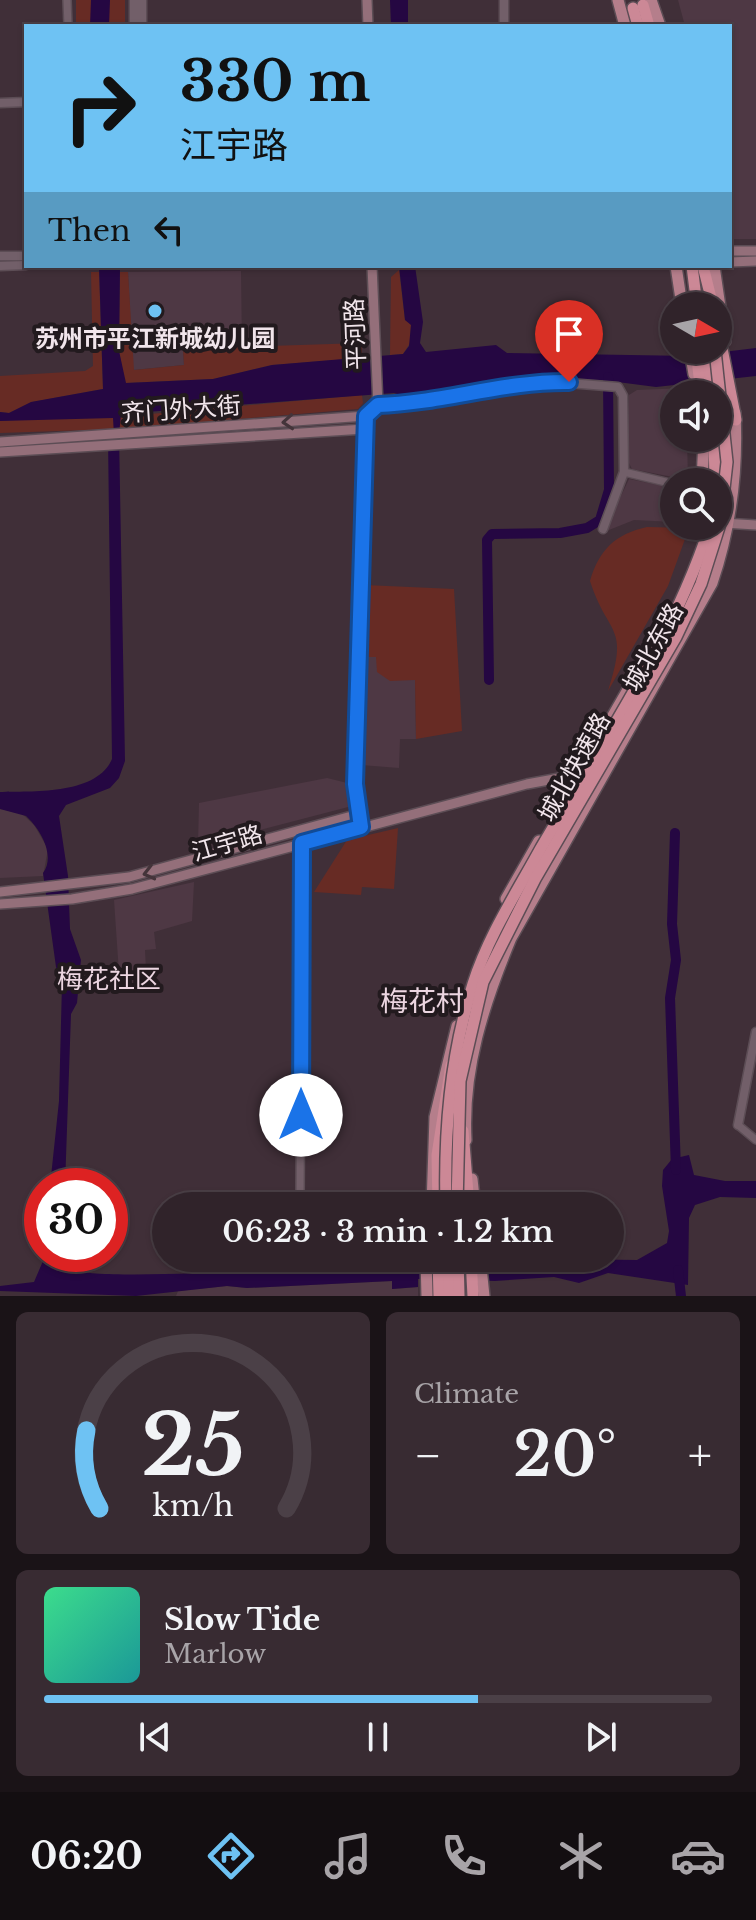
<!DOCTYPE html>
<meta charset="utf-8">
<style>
:root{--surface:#30232a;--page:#382b32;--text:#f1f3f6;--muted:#a8a4a8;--line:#4b4047;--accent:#6ec2f3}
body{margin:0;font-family:"Libre Baskerville","Noto Sans SC",serif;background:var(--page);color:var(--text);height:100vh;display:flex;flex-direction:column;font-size:30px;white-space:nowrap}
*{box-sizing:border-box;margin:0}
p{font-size:26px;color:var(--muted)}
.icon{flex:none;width:44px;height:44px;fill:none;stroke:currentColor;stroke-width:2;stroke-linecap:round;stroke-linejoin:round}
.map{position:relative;height:1296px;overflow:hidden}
.drawer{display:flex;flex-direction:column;gap:16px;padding:16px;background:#1a1317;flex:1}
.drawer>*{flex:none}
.hud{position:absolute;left:24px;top:24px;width:708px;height:244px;border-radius:0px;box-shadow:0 2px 6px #0004,0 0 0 2px var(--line);background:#6ec2f3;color:#111;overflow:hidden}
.needle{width:52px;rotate:99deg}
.tools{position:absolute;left:660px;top:292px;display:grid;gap:16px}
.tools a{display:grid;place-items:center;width:72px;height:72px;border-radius:50%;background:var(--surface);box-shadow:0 2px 6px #0004,0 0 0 2px var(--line);font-size:40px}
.speed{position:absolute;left:24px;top:1168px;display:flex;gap:16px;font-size:40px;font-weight:700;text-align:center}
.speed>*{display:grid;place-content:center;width:104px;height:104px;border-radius:50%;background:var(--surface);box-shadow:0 2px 6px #0004,0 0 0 2px var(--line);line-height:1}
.speed .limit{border:12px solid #d22;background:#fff;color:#111}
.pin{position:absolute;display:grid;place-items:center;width:68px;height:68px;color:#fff;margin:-82px -34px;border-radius:50% 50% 50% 0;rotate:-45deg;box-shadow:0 0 8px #0007}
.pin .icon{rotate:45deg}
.me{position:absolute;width:88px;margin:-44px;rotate:0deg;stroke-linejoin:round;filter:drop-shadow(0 0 6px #0008)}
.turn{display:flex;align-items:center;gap:28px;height:168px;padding:0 24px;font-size:36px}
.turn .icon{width:104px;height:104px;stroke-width:2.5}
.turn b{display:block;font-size:56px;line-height:68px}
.then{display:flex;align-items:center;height:76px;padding:0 24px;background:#0003;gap:16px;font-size:30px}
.big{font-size:60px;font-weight:600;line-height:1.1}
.drawer .tile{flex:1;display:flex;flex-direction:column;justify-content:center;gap:12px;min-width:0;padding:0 28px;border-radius:12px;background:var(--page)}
.drawer .dial{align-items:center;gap:0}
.dial svg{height:208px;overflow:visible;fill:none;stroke:var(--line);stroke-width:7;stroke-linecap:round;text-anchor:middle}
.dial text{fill:var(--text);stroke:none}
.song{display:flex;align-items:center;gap:24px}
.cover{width:96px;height:96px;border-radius:12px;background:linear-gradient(135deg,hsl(150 70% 55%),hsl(180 70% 35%))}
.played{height:8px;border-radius:4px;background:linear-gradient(90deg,var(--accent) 65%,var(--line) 65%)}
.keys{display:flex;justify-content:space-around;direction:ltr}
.heat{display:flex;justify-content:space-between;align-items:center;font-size:44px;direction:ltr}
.drawer .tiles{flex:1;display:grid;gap:16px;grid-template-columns:1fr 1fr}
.tile:last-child{grid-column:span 2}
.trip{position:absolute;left:152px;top:1192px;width:472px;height:80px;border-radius:40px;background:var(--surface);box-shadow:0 2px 6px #0004,0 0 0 2px var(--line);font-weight:600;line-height:80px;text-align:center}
.menu{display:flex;height:128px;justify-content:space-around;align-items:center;background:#130e11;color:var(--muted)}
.menu .icon{width:56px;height:56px}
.menu .selected{color:var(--accent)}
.menu b{font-size:36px;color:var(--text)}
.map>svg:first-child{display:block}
.built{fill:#4e3844}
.green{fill:#672b24}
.water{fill:#250742}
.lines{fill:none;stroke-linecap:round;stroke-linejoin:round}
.river{stroke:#250742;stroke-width:10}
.minor-casing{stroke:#5c4d55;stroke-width:10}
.tertiary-casing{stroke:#5c4d55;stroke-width:11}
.secondary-casing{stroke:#5c4d55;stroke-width:12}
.primary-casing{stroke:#5c4d55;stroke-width:14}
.trunk-casing{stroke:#5c4d55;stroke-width:14}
.minor{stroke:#725f69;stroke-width:7}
.tertiary{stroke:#725f69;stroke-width:8}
.secondary{stroke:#946f7a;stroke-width:9}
.primary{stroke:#b57e8b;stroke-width:11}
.trunk{stroke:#cc8896;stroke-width:11}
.trunk-bridge-casing{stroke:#5c4d55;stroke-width:14;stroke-linecap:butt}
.trunk-bridge{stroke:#cc8896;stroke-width:11}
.oneway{stroke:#44343a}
.route-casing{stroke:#114b97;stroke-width:20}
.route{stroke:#1a73e8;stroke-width:14}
.poi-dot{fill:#6ec2f3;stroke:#221a1e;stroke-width:3}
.labels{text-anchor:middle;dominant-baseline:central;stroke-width:8;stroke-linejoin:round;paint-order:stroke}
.street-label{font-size:24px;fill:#f1e5eb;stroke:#221a1e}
.poi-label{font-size:24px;font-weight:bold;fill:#f1e5eb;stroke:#221a1e}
.neighbourhood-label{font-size:26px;fill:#ecd6e1;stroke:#221a1e}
.quarter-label{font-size:28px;fill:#ecd6e1;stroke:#221a1e}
</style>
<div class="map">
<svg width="756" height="1296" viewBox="0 0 756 1296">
<rect width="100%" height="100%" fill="#402f38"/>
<g class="built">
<polygon points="678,0 756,0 756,239 732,239 730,229 730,26 685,26"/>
<polygon points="241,271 242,347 183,349 184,365 133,370 128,272"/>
<polygon points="685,388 686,394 674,394 674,438 687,438 688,480 632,469 628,461 629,395 637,390"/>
<polygon points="629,479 674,488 674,522 634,520 604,532"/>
<polygon points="363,657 377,657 415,680 416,739 400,739 399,768 361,765"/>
<polygon points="327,778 351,784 352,806 198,846 199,803"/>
<polygon points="0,809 21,813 34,825 48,849 43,876 0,878"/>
<polygon points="194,882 192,921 154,932 156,949 145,950 146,970 119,973 114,900"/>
<polygon points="392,1281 393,1289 418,1287 418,1296 176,1296 178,1291 227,1286 247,1288"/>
</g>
<g class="green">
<rect x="76" y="0" width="49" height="26"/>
<polygon points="399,270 405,320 411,324 410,343 403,354 390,355 391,277"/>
<polygon points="91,272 99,272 103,389 32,402 9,413 0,412 0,376 85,371 93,366"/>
<polygon points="120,272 128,272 134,370 184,365 183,349 362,343 362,358 272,365 213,379 125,383 119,351"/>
<polygon points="362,395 363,403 358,409 119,429 0,433 0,421 124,413 150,414"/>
<path d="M647,527L689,528L668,586L608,691C630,624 608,637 590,581C599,550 615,534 647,527Z"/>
<polygon points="365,585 454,589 462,731 416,739 415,680 390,681 377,672 376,657 363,657"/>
<polygon points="398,828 394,889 362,887 361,895 314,892 347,840"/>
</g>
<g class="water">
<polygon points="91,0 110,0 109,26 90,26"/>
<polygon points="390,0 408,0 408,26 391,26"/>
<path d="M99,266H120L119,351L126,383L213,379L272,365L403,354L409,346L411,325L405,320L399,266H415L423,322L420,343L426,352L496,345L507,353L690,356L756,348V376L656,387L602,380L539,379L413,399L394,393L121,414L119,435L125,761L119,778L110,788L66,805L59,816L68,876L70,929L81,960L77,1003L71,1014L65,1186H50L59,1101L62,984L56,967L43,873C56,855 40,829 26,816L0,809V792C32,791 97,795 112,759L108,436L114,435L113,418L0,421V412L9,413L31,402L103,389Z"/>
<path d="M689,1155L694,1175L725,1181H756V1198L720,1197L695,1205L689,1218L688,1285L608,1273L579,1283L554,1277L495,1281L418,1279V1287L392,1289V1281L247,1288L227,1286L136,1296L0,1291V1286L34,1282L46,1254H65C67,1260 69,1266 75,1270C94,1280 267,1270 301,1270L302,1264L416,1259L417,1267L434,1269L436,1273L494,1274L493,1258L637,1260L667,1243L669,1231L662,1186L663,1170L672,1159Z"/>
</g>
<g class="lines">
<g class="river">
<polyline points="489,680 487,540 492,534 560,533 587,528 600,520 609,490 608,377"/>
<polyline points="675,833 672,924 676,960 670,998 676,1170"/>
<polyline points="678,1270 681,1296"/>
</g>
<g class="minor-casing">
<g id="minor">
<polyline points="67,0 68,26"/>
<polyline points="624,472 674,484"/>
<polyline points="738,1125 756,1140"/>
<polyline points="300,1206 302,843"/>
<polyline points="300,1261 300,1258"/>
</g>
</g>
<g class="tertiary-casing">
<g id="tertiary">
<polyline points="134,0 134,26"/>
<polyline points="142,0 142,26"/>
<polyline points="504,0 504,26"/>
<polyline points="0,103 26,102"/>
<polyline points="0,256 26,256"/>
<polyline points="0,266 26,265"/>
<polyline points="378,405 420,402 544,381 618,387 623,396 624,472 603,529"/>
<polyline points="738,1125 756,1032"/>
</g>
</g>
<g class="secondary-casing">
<g id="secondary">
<polyline points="367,0 368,26"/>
<polyline points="730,251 756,251"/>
<polyline points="730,262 756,261"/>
<polyline points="0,442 366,416"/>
<polyline points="0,452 365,429"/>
<polyline points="723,523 756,525"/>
<polyline points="361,827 355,784 366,416 378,405 372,266"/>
<polyline points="0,892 129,877 359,814"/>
<polyline points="0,904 72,899 132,889 527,784 565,777 583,778"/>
</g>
</g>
<g class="primary-casing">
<g id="primary">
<polyline points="618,0 625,26"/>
<polyline points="651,0 660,26"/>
<polyline points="676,266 682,306"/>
<polyline points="714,266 725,341"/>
<polyline points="690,350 694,374"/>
<polyline points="702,482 704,438"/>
<polyline points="577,778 648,655"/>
<polyline points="506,899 539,841"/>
<path d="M466,1140C462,1069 484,1003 511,938L712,583C731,527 738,472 735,413"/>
<polyline points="472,1179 475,1206"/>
<polyline points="432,1206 435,1117 457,1026"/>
<polyline points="426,1258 427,1296"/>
<polyline points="480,1258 484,1296"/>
</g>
</g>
<g class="trunk-casing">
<g id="trunk">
<polyline points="643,5 649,26"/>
<polyline points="633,8 638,26"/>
<polyline points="692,266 697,306"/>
<polyline points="703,266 713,306"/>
<polyline points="718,328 736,420"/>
<polyline points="703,350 710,394"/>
<polyline points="697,359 701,394"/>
<polyline points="714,438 715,482"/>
<polyline points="463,1131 469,1206"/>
<polyline points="438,1206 437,1155 451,1065"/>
<polyline points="438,1258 439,1296"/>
<polyline points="448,1258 449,1296"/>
<polyline points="458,1258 459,1296"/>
<polyline points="471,1258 473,1296"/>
</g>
</g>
<use href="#minor" class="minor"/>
<use href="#tertiary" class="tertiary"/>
<use href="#secondary" class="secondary"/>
<use href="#primary" class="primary"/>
<use href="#trunk" class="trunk"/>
<g class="trunk-bridge-casing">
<g id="trunk-bridge">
<path d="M446,1206C444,1131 450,1056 473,984C488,936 517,892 541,848C602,743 672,642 710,526"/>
<polyline points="457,1206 460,1081 483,982 535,879 676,637 701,584 720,524 727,462 715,350"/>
</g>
</g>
<use href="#trunk-bridge" class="trunk-bridge"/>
</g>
<defs><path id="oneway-chevron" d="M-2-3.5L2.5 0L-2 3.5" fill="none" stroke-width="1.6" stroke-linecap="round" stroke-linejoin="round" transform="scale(2)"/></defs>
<g class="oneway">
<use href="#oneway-chevron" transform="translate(288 422) rotate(176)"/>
<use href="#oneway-chevron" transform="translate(149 873) rotate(166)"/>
</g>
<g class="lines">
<g class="route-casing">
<path id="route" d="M301,1115L302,843L361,827L355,784L366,416L378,405C442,403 505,381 569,382"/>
</g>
<use href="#route" class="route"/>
</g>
<circle class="poi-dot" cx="155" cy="311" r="8"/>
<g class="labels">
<g class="street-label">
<text transform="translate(355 334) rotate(-92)">平河路</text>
<text transform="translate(181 409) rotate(-4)">齐门外大街</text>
<text transform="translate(653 647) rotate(-61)">城北东路</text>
<text transform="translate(574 767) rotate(-61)">城北快速路</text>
<text transform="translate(227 843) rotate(-16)">江宇路</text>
</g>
<g class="poi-label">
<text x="155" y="338">苏州市平江新城幼儿园</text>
</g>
<g class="neighbourhood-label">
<text x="109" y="979">梅花社区</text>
</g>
<g class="quarter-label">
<text x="422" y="1001">梅花村</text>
</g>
</g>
</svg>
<div class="tools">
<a><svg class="needle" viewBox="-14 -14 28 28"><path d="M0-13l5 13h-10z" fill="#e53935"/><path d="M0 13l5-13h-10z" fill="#a8a4a8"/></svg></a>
<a><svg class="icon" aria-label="sound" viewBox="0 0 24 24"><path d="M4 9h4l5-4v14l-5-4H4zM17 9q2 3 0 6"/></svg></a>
<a><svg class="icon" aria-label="search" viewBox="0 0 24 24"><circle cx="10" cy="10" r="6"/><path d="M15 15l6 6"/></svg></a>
</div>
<div class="speed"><div class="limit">30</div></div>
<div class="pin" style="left:569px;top:382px;background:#d93025"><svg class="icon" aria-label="arrive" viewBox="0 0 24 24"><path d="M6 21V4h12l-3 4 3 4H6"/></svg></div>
<svg class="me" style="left:301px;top:1115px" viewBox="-20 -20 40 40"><circle r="19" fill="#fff"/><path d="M0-13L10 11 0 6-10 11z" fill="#1a73e8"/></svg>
<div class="trip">06:23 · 3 min · 1.2 km</div>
<div class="hud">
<div class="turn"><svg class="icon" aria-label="right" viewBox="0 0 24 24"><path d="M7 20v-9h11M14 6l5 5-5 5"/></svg><div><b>330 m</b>江宇路</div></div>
<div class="then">Then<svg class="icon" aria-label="left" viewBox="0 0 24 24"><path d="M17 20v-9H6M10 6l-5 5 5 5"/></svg></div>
</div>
</div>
<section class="drawer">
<div class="tiles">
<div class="tile dial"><svg viewBox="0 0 100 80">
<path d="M14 69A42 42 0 1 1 86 69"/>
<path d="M14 69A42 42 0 0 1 9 39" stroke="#6ec2f3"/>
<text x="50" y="56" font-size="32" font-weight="700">25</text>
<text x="50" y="72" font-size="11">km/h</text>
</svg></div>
<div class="tile"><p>Climate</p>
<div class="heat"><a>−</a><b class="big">20°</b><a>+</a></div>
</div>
<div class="tile">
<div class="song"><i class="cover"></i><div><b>Slow Tide</b><p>Marlow</p></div></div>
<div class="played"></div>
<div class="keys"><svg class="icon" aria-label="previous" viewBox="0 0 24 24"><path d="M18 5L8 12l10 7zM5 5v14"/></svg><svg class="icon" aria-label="pause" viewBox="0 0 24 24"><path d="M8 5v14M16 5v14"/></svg><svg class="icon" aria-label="next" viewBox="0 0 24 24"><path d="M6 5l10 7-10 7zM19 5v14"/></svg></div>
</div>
</div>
</section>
<nav class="menu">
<b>06:20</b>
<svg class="icon selected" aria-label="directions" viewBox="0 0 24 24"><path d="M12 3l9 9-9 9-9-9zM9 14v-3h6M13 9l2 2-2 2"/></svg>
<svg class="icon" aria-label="music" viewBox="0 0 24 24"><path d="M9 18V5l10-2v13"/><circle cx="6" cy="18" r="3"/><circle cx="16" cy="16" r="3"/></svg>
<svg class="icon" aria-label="phone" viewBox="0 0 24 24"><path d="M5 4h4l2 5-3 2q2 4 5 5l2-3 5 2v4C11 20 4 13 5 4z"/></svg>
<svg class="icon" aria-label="climate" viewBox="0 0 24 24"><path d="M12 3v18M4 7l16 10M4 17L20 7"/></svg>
<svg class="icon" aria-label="car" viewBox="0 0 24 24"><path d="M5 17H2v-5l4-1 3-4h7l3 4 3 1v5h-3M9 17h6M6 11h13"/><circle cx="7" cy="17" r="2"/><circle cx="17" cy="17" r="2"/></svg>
</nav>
